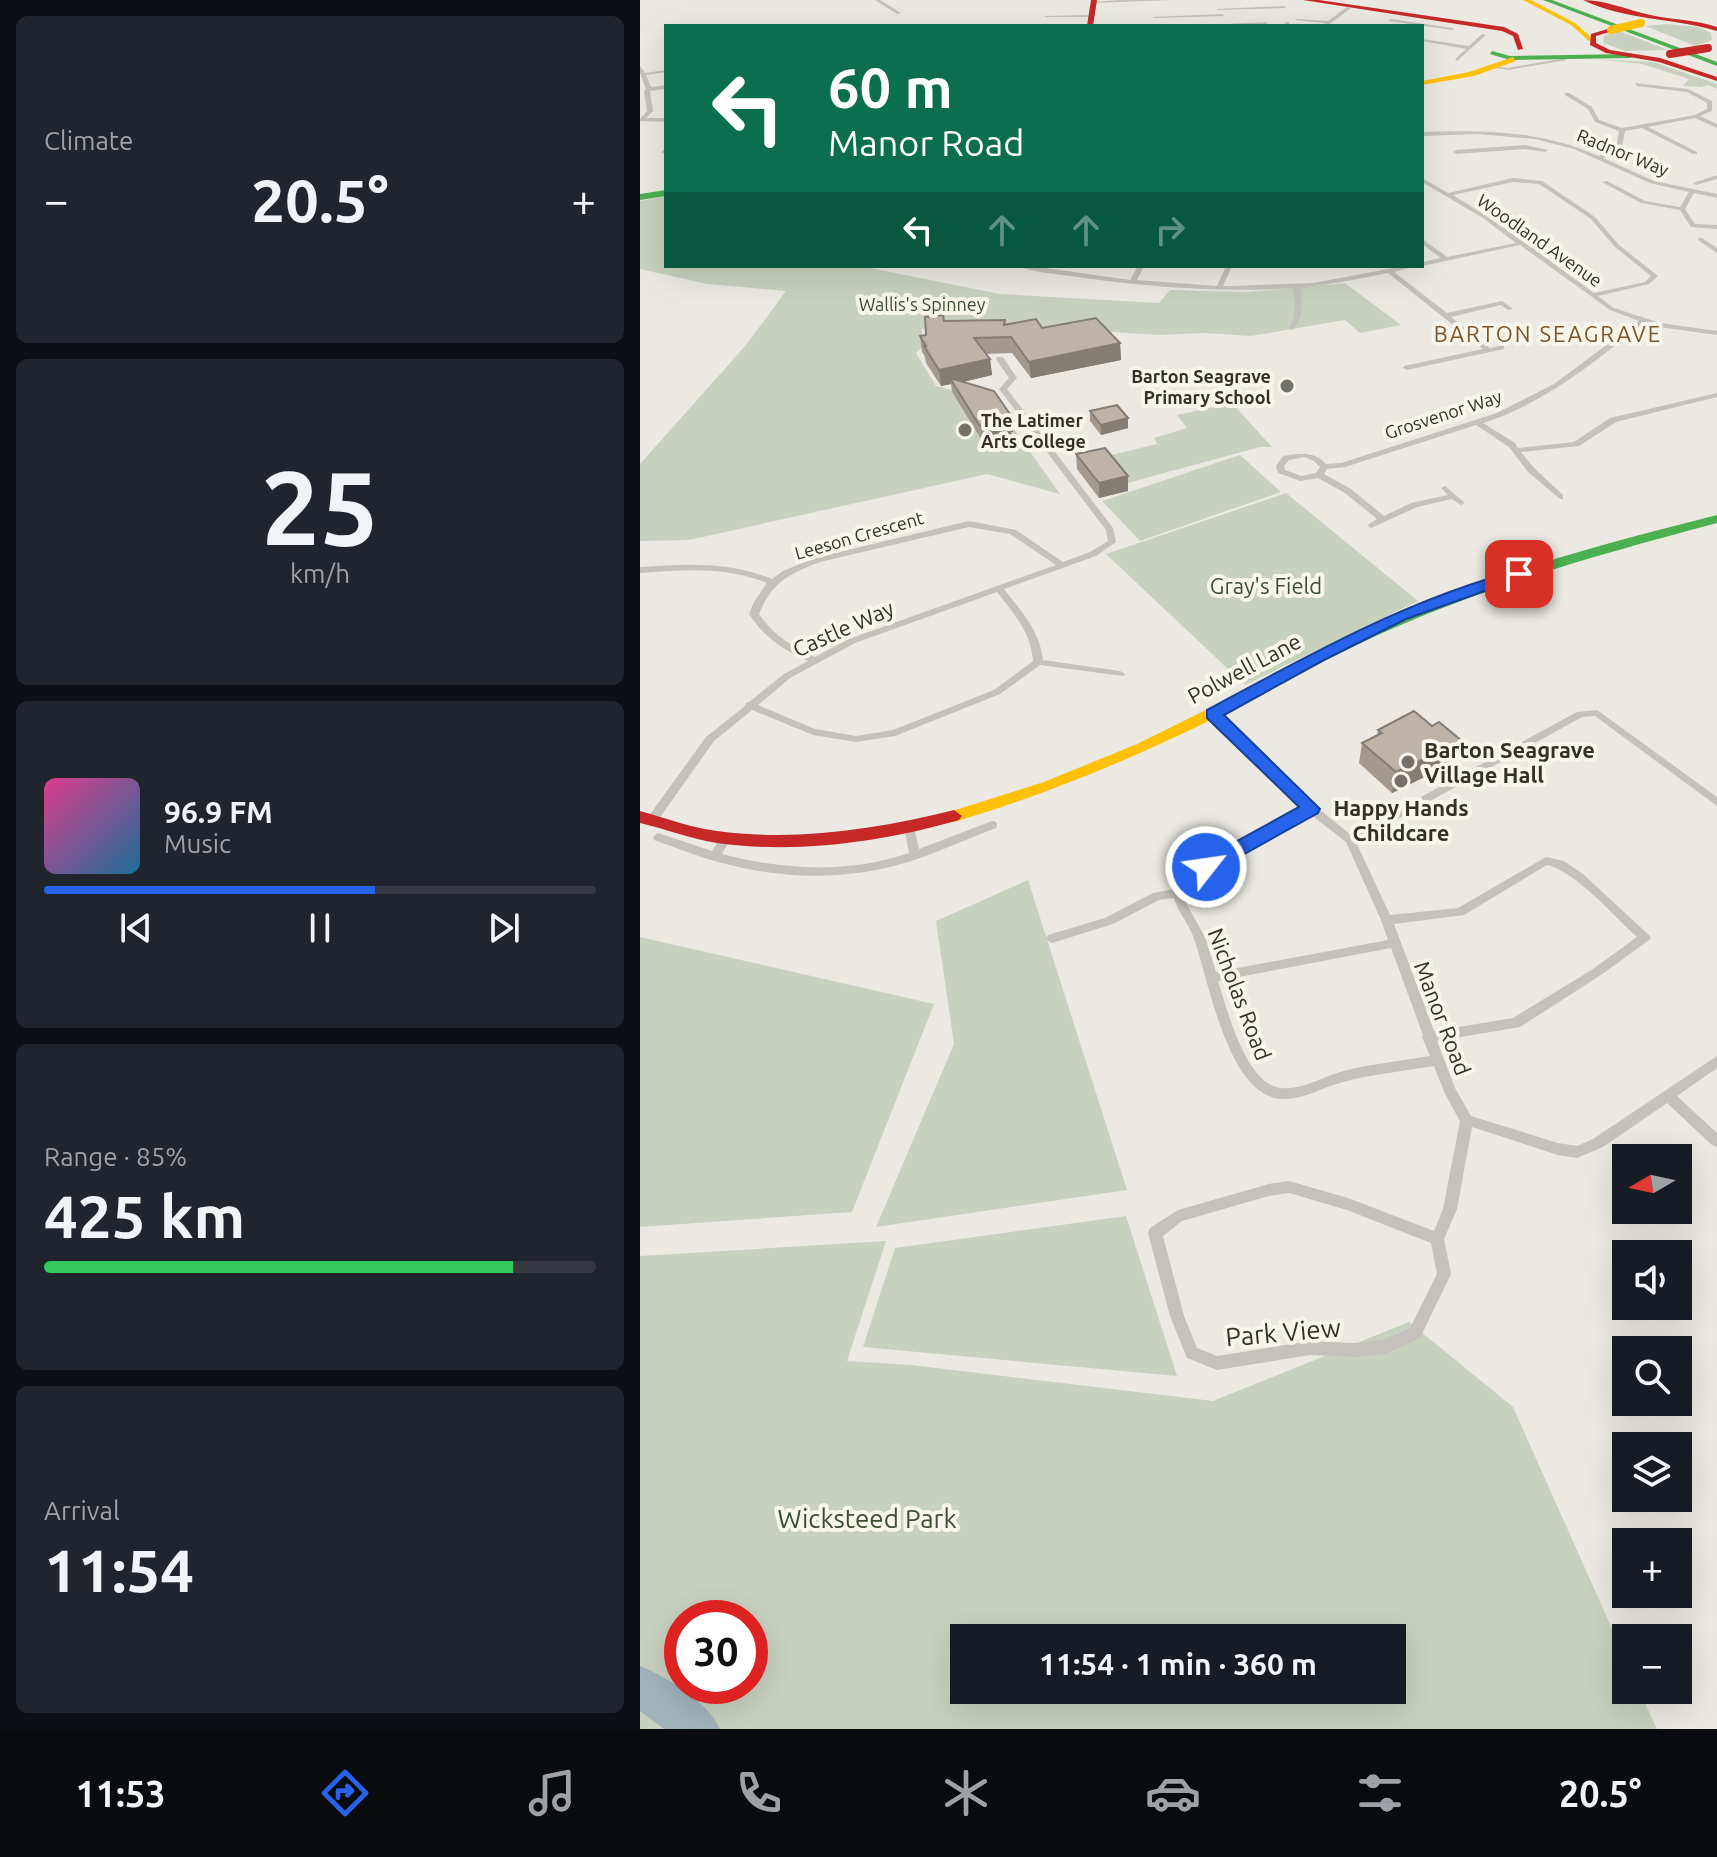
<!DOCTYPE html>
<meta charset="utf-8">
<style>
:root{--surface:#171b24;--page:#20242c;--text:#f1f3f6;--muted:#9ea1a6;--line:#363941;--accent:#2563eb}
body{margin:0;font-family:Ubuntu,sans-serif;background:var(--page);color:var(--text);height:100vh;display:flex;flex-direction:column;font-size:30px;white-space:nowrap}
*{box-sizing:border-box;margin:0}
p{font-size:26px;color:var(--muted)}
.icon{flex:none;width:44px;height:44px;fill:none;stroke:currentColor;stroke-width:2;stroke-linecap:round;stroke-linejoin:round}
.map{position:relative;flex:1;overflow:hidden}
.side{display:flex;flex-direction:column;gap:16px;padding:16px;background:#0d0f14;width:640px}
.side>*{flex:none}
.top-card{position:absolute;left:24px;top:24px;width:760px;height:244px;border-radius:0px;box-shadow:0 8px 32px #0002;background:#0b6e4f;color:#fff;overflow:hidden}
.needle{width:52px;rotate:261deg}
.tools{position:absolute;left:972px;top:1144px;display:grid;gap:16px}
.tools a{display:grid;place-items:center;width:80px;height:80px;border-radius:0px;background:var(--surface);box-shadow:0 8px 32px #0002;font-size:40px}
.speed{position:absolute;left:24px;top:1600px;display:flex;gap:16px;font-size:40px;font-weight:700;text-align:center}
.speed>*{display:grid;place-content:center;width:104px;height:104px;border-radius:50%;background:var(--surface);box-shadow:0 8px 32px #0002;line-height:1}
.speed .limit{border:12px solid #d22;background:#fff;color:#111}
.pin{position:absolute;display:grid;place-items:center;width:68px;height:68px;color:#fff;margin:-34px;border-radius:16px;box-shadow:0 4px 12px #0006}
.me{position:absolute;width:88px;margin:-44px;rotate:60deg;stroke-linejoin:round;filter:drop-shadow(0 0 6px #0008)}
.turn{display:flex;align-items:center;gap:28px;height:168px;padding:0 32px;font-size:36px}
.turn .icon{width:104px;height:104px;stroke-width:2.5}
.turn b{display:block;font-size:56px;line-height:68px}
.lanes{display:flex;align-items:center;height:76px;padding:0 32px;background:#0003;justify-content:center;gap:40px;direction:ltr}
.lanes .off{opacity:.35}
.big{font-size:60px;font-weight:700;line-height:1.1}
.side .widget{flex:1;display:flex;flex-direction:column;justify-content:center;gap:12px;min-width:0;padding:0 28px;border-radius:12px;background:var(--page)}
.side .dial{align-items:center;gap:0}
.dial b{font-size:104px;line-height:1}
.song{display:flex;align-items:center;gap:24px}
.cover{width:96px;height:96px;border-radius:12px;background:linear-gradient(135deg,hsl(330 70% 55%),hsl(200 70% 35%))}
.played{height:8px;border-radius:4px;background:linear-gradient(90deg,var(--accent) 60%,var(--line) 60%)}
.keys{display:flex;justify-content:space-around;direction:ltr}
.heat{display:flex;justify-content:space-between;align-items:center;font-size:44px;direction:ltr}
.charge{height:12px;border-radius:6px;background:linear-gradient(90deg,#34c759 85%,var(--line) 0)}
.trip{position:absolute;left:310px;top:1624px;width:456px;height:80px;border-radius:0px;background:var(--surface);box-shadow:0 8px 32px #0002;font-weight:700;line-height:80px;text-align:center}
.tab-bar{display:flex;height:128px;justify-content:space-around;align-items:center;background:#090b0e;color:var(--muted)}
.tab-bar .icon{width:56px;height:56px}
.tab-bar .selected{color:var(--accent)}
.tab-bar b{font-size:36px;color:var(--text)}
main{display:flex;flex:1;min-height:0}
.map>svg:first-child{display:block}
.green{fill:#c8d1be;fill-rule:evenodd}
.lines{fill:none;stroke-linecap:round;stroke-linejoin:round}
.river{fill:#a0b4ba;fill-rule:evenodd}
.street{fill:#c4c2bb;fill-rule:evenodd}
.fast{fill:#4caf50;fill-rule:evenodd}
.slow{fill:#ffc107;fill-rule:evenodd}
.jam{fill:#c62828;fill-rule:evenodd}
.slow-bridge{stroke:#ffc107;stroke-width:8}
.jam-bridge{stroke:#c62828;stroke-width:8}
.wall{fill:#a39a8f}
.shaded-wall{fill:#847d74}
.building{fill:#bdb3a6;stroke:#847d74;stroke-width:2}
.route{fill:#2563eb;stroke:#184099;stroke-width:2}
.poi-dot{fill:#75716a;stroke:#f8f5ea;stroke-width:3}
.labels{text-anchor:middle;dominant-baseline:central;stroke-width:8;stroke-linejoin:round;paint-order:stroke}
.far-street-label{font-size:18px;fill:#35302a;stroke:#f8f5ea}
.far-park-label{font-size:18px;fill:#3c5030;stroke:#f8f5ea}
.far-poi-label{font-size:18px;font-weight:bold;fill:#35302a;stroke:#f8f5ea;text-anchor:end}
.far-quarter-label{font-size:22px;letter-spacing:2px;fill:#7a542c;stroke:#f8f5ea}
.park-label{font-size:22px;fill:#3c5030;stroke:#f8f5ea}
.street-label{font-size:22px;fill:#35302a;stroke:#f8f5ea}
.poi-label{font-size:22px;font-weight:bold;fill:#35302a;stroke:#f8f5ea;text-anchor:start}
.near-street-label{font-size:26px;fill:#35302a;stroke:#f8f5ea}
.near-park-label{font-size:26px;fill:#3c5030;stroke:#f8f5ea}
</style>
<main>
<section class="side">
<div class="widget"><p>Climate</p>
<div class="heat"><a>−</a><b class="big">20.5°</b><a>+</a></div>
</div>
<div class="widget dial"><b>25</b><p>km/h</p></div>
<div class="widget">
<div class="song"><i class="cover"></i><div><b>96.9 FM</b><p>Music</p></div></div>
<div class="played"></div>
<div class="keys"><svg class="icon" aria-label="previous" viewBox="0 0 24 24"><path d="M18 5L8 12l10 7zM5 5v14"/></svg><svg class="icon" aria-label="pause" viewBox="0 0 24 24"><path d="M8 5v14M16 5v14"/></svg><svg class="icon" aria-label="next" viewBox="0 0 24 24"><path d="M6 5l10 7-10 7zM19 5v14"/></svg></div>
</div>
<div class="widget"><p>Range · 85%</p><b class="big">425 km</b><div class="charge"></div></div>
<div class="widget"><p>Arrival</p><b class="big">11:54</b></div>
</section>
<div class="map">
<svg width="1077" height="1729" viewBox="0 0 1077 1729">
<rect width="100%" height="100%" fill="#ebe9e2"/>
<g class="green">
<polygon points="1026,24 1058,27 1071,33 1072,40 1055,46 1005,26"/>
<polygon points="979,31 1028,50 985,51 963,43 964,36"/>
<polygon points="953,59 1013,62 1077,84 1077,89 1068,85 1061,87 1043,86 1049,79 1002,64"/>
<polygon points="26,196 26,266 220,266 360,294 519,303 530,290 608,292 705,283 761,325 720,333 705,320 611,336 564,333 520,335 326,323 282,329 282,347 276,353 296,386 354,401 420,494 347,474 49,540 0,541 0,464 106,345 146,291 67,284 0,269 0,201"/>
<polygon points="592,403 632,447 620,447 484,484 463,457 517,444 514,438 547,428 537,415"/>
<polygon points="600,455 641,492 500,541 462,501"/>
<polygon points="646,493 778,601 605,685 466,554"/>
<polygon points="388,880 487,1190 236,1227 314,1044 296,921"/>
<polygon points="0,937 294,1004 212,1212 0,1227"/>
<polygon points="486,1216 537,1376 223,1347 255,1248"/>
<path d="M246,1241L207,1361L271,1365L573,1401L769,1322L873,1407L986,1660V1690H999L1017,1729H0V1256ZM42,1618H110V1686H42ZM324,1638H752V1690H324Z"/>
</g>
<g class="lines">
<path class="river" d="M0,1666C27,1677 68,1702 80,1729H24L0,1711Z"/>
<g class="street">
<polygon points="235,0 240,0 261,13 257,14"/>
<polygon points="479,0 533,0 453,3 451,2"/>
<polygon points="644,6 646,8 578,10 576,9"/>
<polygon points="707,7 711,8 687,26 682,26 685,23 655,20 657,19 688,21"/>
<polygon points="582,14 584,16 515,18 513,17"/>
<polygon points="451,15 453,17 404,17 406,16"/>
<polygon points="751,19 812,28 814,29 812,30 749,21"/>
<polygon points="626,22 628,24 585,25 587,24"/>
<polygon points="645,22 649,22 650,26 646,26"/>
<polygon points="842,34 846,35 817,61 815,59 826,49 782,41 782,39 829,46"/>
<polygon points="925,58 927,60 868,70 849,67 851,66 868,68"/>
<polygon points="0,66 5,73 26,70 26,72 6,75 11,87 26,85 26,89 10,91 13,111 6,118 26,118 26,122 0,121 0,119 7,111 4,91 6,89 0,73"/>
<path d="M995,83L1048,89L1072,101V111L1060,116L1077,124V128L1055,118L1008,127L1057,152V154H1053L1002,128L985,131L981,151L963,158L1014,181L1077,194V198L1054,193L1045,209L1055,224L1077,225V229L1051,227L1040,210L1001,203L962,182L967,181L1005,201L1040,207L1049,192L1010,183L934,149L895,139L837,134L782,136V132C844,130 900,130 958,156L976,149L979,131L955,122L948,109L925,95V93H929L952,107L959,120L982,128L1055,115L1067,109V103L1047,92L997,86Z"/>
<polygon points="885,145 908,150 905,152 885,149 816,154 813,152 816,150"/>
<polygon points="23,150 26,150 26,154 21,153"/>
<polygon points="1077,175 1077,179 1056,185 1053,183"/>
<path d="M782,178L808,193L873,178L902,181L955,217L979,245L1018,276L1009,284L958,296L974,308L1020,323L1077,331V335L1019,327L1005,323C953,362 906,403 843,423L875,443L878,448L934,442L970,418L1077,393V397L976,422L939,446L881,452L894,468L923,495V499H920L888,472L869,447L836,425L705,467L687,469L684,474L711,489L744,516L771,503L808,495L801,488L805,486L825,503L821,505L812,499L777,507L731,528L727,525L737,519L705,493L678,478L660,481L638,473L636,466L643,456C660,453 674,451 686,464L701,463L857,413L914,384L999,321L970,310L880,245L782,266V262L801,258L782,244V239L807,257L876,243L843,218L782,182ZM873,182L899,184L951,219L975,247L1011,276L1005,282L954,293C907,259 863,225 813,195ZM664,457L674,461L680,467L676,473L661,476L645,470L644,466L649,460Z"/>
<polygon points="1058,238 1062,238 1077,248 1077,253 1058,240"/>
<path d="M377,266H392L490,280L498,266H504L497,280L577,286L586,266H592L583,286H589L673,283L764,266H776L754,272L807,313L862,301L873,309L868,310L861,305L811,317L850,348L864,345V349L767,370L763,368L764,366L843,349L748,273L702,282L660,288C663,303 664,319 652,330L649,328C656,315 656,303 653,288C581,293 509,287 437,277C418,274 394,273 377,266Z"/>
<path d="M357,357H363L377,378L367,389L473,528L476,542L456,556L364,589C381,611 400,631 403,660L480,671L485,674L483,676L400,665L360,694L255,736L216,742L173,735L112,710L74,741L16,823H8L7,820L8,817L66,737L105,706L106,703L109,702L144,674L168,661C143,650 124,637 109,614L114,602L127,583C84,566 46,570 0,573V567C47,564 87,561 132,579L143,571L174,558L329,521L376,530L423,562L450,552L468,541L466,530L359,389L369,378L356,359ZM329,527L370,534L416,565L209,639L175,657C153,647 133,635 119,614C132,582 149,574 180,562ZM357,592C374,614 391,632 393,661L354,690L253,730L216,736L175,729L118,705L150,678L215,643Z"/>
<path d="M957,710L1077,797V806L955,716L942,717L716,842L750,915L818,908L906,857L924,861L943,874L1011,937L1009,940L961,975L880,1027L797,1041L815,1088L831,1116L918,1143L937,1146L953,1139L1077,1056V1068L1037,1096L1077,1133V1147L1072,1145L1027,1103L963,1147L937,1158L918,1155L832,1127L817,1209L804,1239L811,1274L780,1338L745,1354L714,1357L670,1355L577,1370L547,1358L530,1316L508,1233L510,1228L538,1210L629,1184L649,1181L708,1198L794,1231L803,1209L820,1121L805,1094L794,1066C764,1071 733,1074 703,1082C683,1087 665,1099 644,1099C587,1099 569,978 553,936C548,923 538,912 534,898L519,900L473,924L412,943L408,941L406,938L408,935L465,918L513,893L535,889L547,873L664,808L570,716L568,714L570,712H576L675,806L711,835L937,712ZM670,814L706,842L741,920L748,940L576,972L565,937L547,905L544,894L555,879ZM907,865C935,871 975,917 997,937L953,969L873,1018L794,1031L754,924L824,915ZM751,948L783,1035L782,1037L790,1056C760,1061 729,1064 700,1072C681,1078 661,1090 641,1088C606,1085 587,1009 578,981ZM649,1193L707,1210L791,1243L797,1274L770,1328L744,1340L714,1343L670,1341L577,1356L557,1348L544,1316L523,1236L542,1221L629,1196Z"/>
<path d="M352,821L356,822L357,825L356,828C318,842 281,861 241,869C185,881 125,876 71,860C53,855 33,846 14,840L13,837L18,833L72,851L82,835L86,834L91,838L82,854C144,870 207,874 269,853L264,827L269,823L274,827L279,849Z"/>
</g>
<g class="fast">
<polygon points="903,0 912,0 1077,62 1077,66"/>
<polygon points="852,51 870,56 990,54 994,56 990,58 870,60 850,54"/>
<polygon points="26,190 26,196 0,200 0,194"/>
<path d="M1077,515V523C942,559 810,596 686,660H676L674,657C689,642 719,632 739,623C847,575 962,544 1077,515Z"/>
</g>
<g class="slow">
<polygon points="883,0 891,0 935,23 954,40 949,41 931,25"/>
<polygon points="873,57 876,61 834,76 782,85 782,81 829,72"/>
<path d="M681,653L688,657L686,660C566,726 445,783 314,822L306,816L309,812L404,782L497,744Z"/>
</g>
<g class="jam">
<polygon points="451,0 457,0 453,26 447,26"/>
<polygon points="663,0 679,0 864,27 878,34 883,49 878,50 873,36 862,31"/>
<path d="M943,0C964,0 985,9 1006,14C1030,20 1054,19 1077,27V31C1034,18 984,20 943,0Z"/>
<polygon points="971,28 973,31 956,36 956,43 970,50 1020,58 1077,77 1077,81 1019,62 966,53 950,45 951,34"/>
<path d="M314,810L322,816L319,820C243,842 156,854 77,843C51,839 26,829 0,823V811C26,818 51,828 77,831C156,842 237,829 314,810Z"/>
</g>
<polyline class="slow-bridge" points="971,30 1001,23"/>
<polyline class="jam-bridge" points="1030,54 1068,48"/>
</g>
<g class="wall">
<polygon points="304,321 402,328 480,343 481,360 391,378 372,353 346,354 350,359 352,375 323,382 373,432 371,432 372,438 349,443 341,439 312,392 311,384 301,386 286,363 285,357 282,352 280,336 286,335"/>
<polygon points="450,411 488,428 461,435 450,421"/>
<polygon points="436,454 488,491 459,498 437,469"/>
<polygon points="738,730 817,761 752,793 719,763 722,743 737,735"/>
</g>
<g class="shaded-wall">
<polygon points="480,343 481,360 391,378 389,362"/>
<polygon points="350,359 352,375 314,384 310,378 311,384 301,386 299,370"/>
<polygon points="372,417 373,432 371,432 372,438 349,443 347,428"/>
<polygon points="488,418 488,428 461,435 461,425"/>
<polygon points="488,476 488,491 459,498 459,483"/>
<polygon points="822,741 817,761 752,793 756,772"/>
</g>
<g class="building">
<polygon points="303,315 304,321 365,320 364,325 396,319 402,328 456,318 480,343 389,362 371,337 334,338 350,359 299,370 284,346 286,346 280,336 286,335 285,317"/>
<polygon points="310,378 354,391 372,417 367,418 370,423 347,428 339,425"/>
<polygon points="477,405 488,418 461,425 450,411"/>
<polygon points="465,448 488,476 459,483 436,454"/>
<polygon points="774,711 792,726 799,722 822,741 756,772 722,743 742,733 738,730"/>
</g>
<path class="route" d="M879,570L884,571V577L766,619L684,660L584,715L680,809L678,813L572,872H559L557,867L559,862L659,807L567,718V710C667,656 768,599 879,570Z"/>
<g class="poi-dot">
<circle cx="647" cy="386" r="8"/>
<circle cx="325" cy="430" r="8"/>
<circle cx="768" cy="762" r="8"/>
<circle cx="761" cy="781" r="8"/>
</g>
<g class="labels">
<g class="far-street-label">
<text transform="translate(983 152) rotate(22)">Radnor Way</text>
<text transform="translate(900 240) rotate(35)">Woodland Avenue</text>
<text transform="translate(803 414) rotate(-18)">Grosvenor Way</text>
<text transform="translate(219 535) rotate(-16)">Leeson Crescent</text>
</g>
<g class="far-park-label">
<text x="282" y="304">Wallis's Spinney</text>
</g>
<g class="far-poi-label">
<text x="631" y="376">Barton Seagrave<tspan x="631" dy="21">Primary School</tspan></text>
<text x="341" y="420" text-anchor="start">The Latimer<tspan x="341" dy="21">Arts College</tspan></text>
</g>
<g class="far-quarter-label">
<text x="908" y="333">BARTON SEAGRAVE</text>
</g>
<g class="park-label">
<text x="626" y="585">Gray's Field</text>
</g>
<g class="street-label">
<text transform="translate(203 628) rotate(-24)">Castle Way</text>
<text transform="translate(604 668) rotate(-28)">Polwell Lane</text>
<text transform="translate(600 994) rotate(69)">Nicholas Road</text>
<text transform="translate(803 1018) rotate(69)">Manor Road</text>
</g>
<g class="poi-label">
<text x="784" y="749">Barton Seagrave<tspan x="784" dy="25">Village Hall</tspan></text>
<text x="761" y="807" text-anchor="middle">Happy Hands<tspan x="761" dy="25">Childcare</tspan></text>
</g>
<g class="near-street-label">
<text transform="translate(643 1332) rotate(-5)">Park View</text>
</g>
<g class="near-park-label">
<text x="227" y="1518">Wicksteed Park</text>
</g>
</g>
</svg>
<div class="tools">
<a><svg class="needle" viewBox="-14 -14 28 28"><path d="M0-13l5 13h-10z" fill="#e53935"/><path d="M0 13l5-13h-10z" fill="#9ea1a6"/></svg></a>
<a><svg class="icon" aria-label="sound" viewBox="0 0 24 24"><path d="M4 9h4l5-4v14l-5-4H4zM17 9q2 3 0 6"/></svg></a>
<a><svg class="icon" aria-label="search" viewBox="0 0 24 24"><circle cx="10" cy="10" r="6"/><path d="M15 15l6 6"/></svg></a>
<a><svg class="icon" aria-label="layers" viewBox="0 0 24 24"><path d="M12 4l9 5-9 5-9-5zM3 14l9 5 9-5"/></svg></a>
<a>+</a>
<a>−</a>
</div>
<div class="speed"><div class="limit">30</div></div>
<div class="pin" style="left:879px;top:574px;background:#d93025"><svg class="icon" aria-label="arrive" viewBox="0 0 24 24"><path d="M6 21V4h12l-3 4 3 4H6"/></svg></div>
<svg class="me" style="left:566px;top:867px" viewBox="-20 -20 40 40"><circle r="17" fill="#2563eb" stroke="#fff" stroke-width="3"/><path d="M0-11L8 9 0 5-8 9z" fill="#fff"/></svg>
<div class="trip">11:54 · 1 min · 360 m</div>
<div class="top-card">
<div class="turn"><svg class="icon" aria-label="left" viewBox="0 0 24 24"><path d="M17 20v-9H6M10 6l-5 5 5 5"/></svg><div><b>60 m</b>Manor Road</div></div>
<div class="lanes"><svg class="icon" aria-label="left" viewBox="0 0 24 24"><path d="M17 20v-9H6M10 6l-5 5 5 5"/></svg><svg class="icon off" aria-label="ahead" viewBox="0 0 24 24"><path d="M12 20V5M6 11l6-6 6 6"/></svg><svg class="icon off" aria-label="ahead" viewBox="0 0 24 24"><path d="M12 20V5M6 11l6-6 6 6"/></svg><svg class="icon off" aria-label="right" viewBox="0 0 24 24"><path d="M7 20v-9h11M14 6l5 5-5 5"/></svg></div>
</div>
</div>
</main>
<nav class="tab-bar">
<b>11:53</b>
<svg class="icon selected" aria-label="directions" viewBox="0 0 24 24"><path d="M12 3l9 9-9 9-9-9zM9 14v-3h6M13 9l2 2-2 2"/></svg>
<svg class="icon" aria-label="music" viewBox="0 0 24 24"><path d="M9 18V5l10-2v13"/><circle cx="6" cy="18" r="3"/><circle cx="16" cy="16" r="3"/></svg>
<svg class="icon" aria-label="phone" viewBox="0 0 24 24"><path d="M5 4h4l2 5-3 2q2 4 5 5l2-3 5 2v4C11 20 4 13 5 4z"/></svg>
<svg class="icon" aria-label="climate" viewBox="0 0 24 24"><path d="M12 3v18M4 7l16 10M4 17L20 7"/></svg>
<svg class="icon" aria-label="car" viewBox="0 0 24 24"><path d="M5 17H2v-5l4-1 3-4h7l3 4 3 1v5h-3M9 17h6M6 11h13"/><circle cx="7" cy="17" r="2"/><circle cx="17" cy="17" r="2"/></svg>
<svg class="icon" aria-label="filters" viewBox="0 0 24 24"><path d="M4 7h16M4 17h16"/><circle cx="9" cy="7" r="2"/><circle cx="15" cy="17" r="2"/></svg>
<b>20.5°</b>
</nav>
